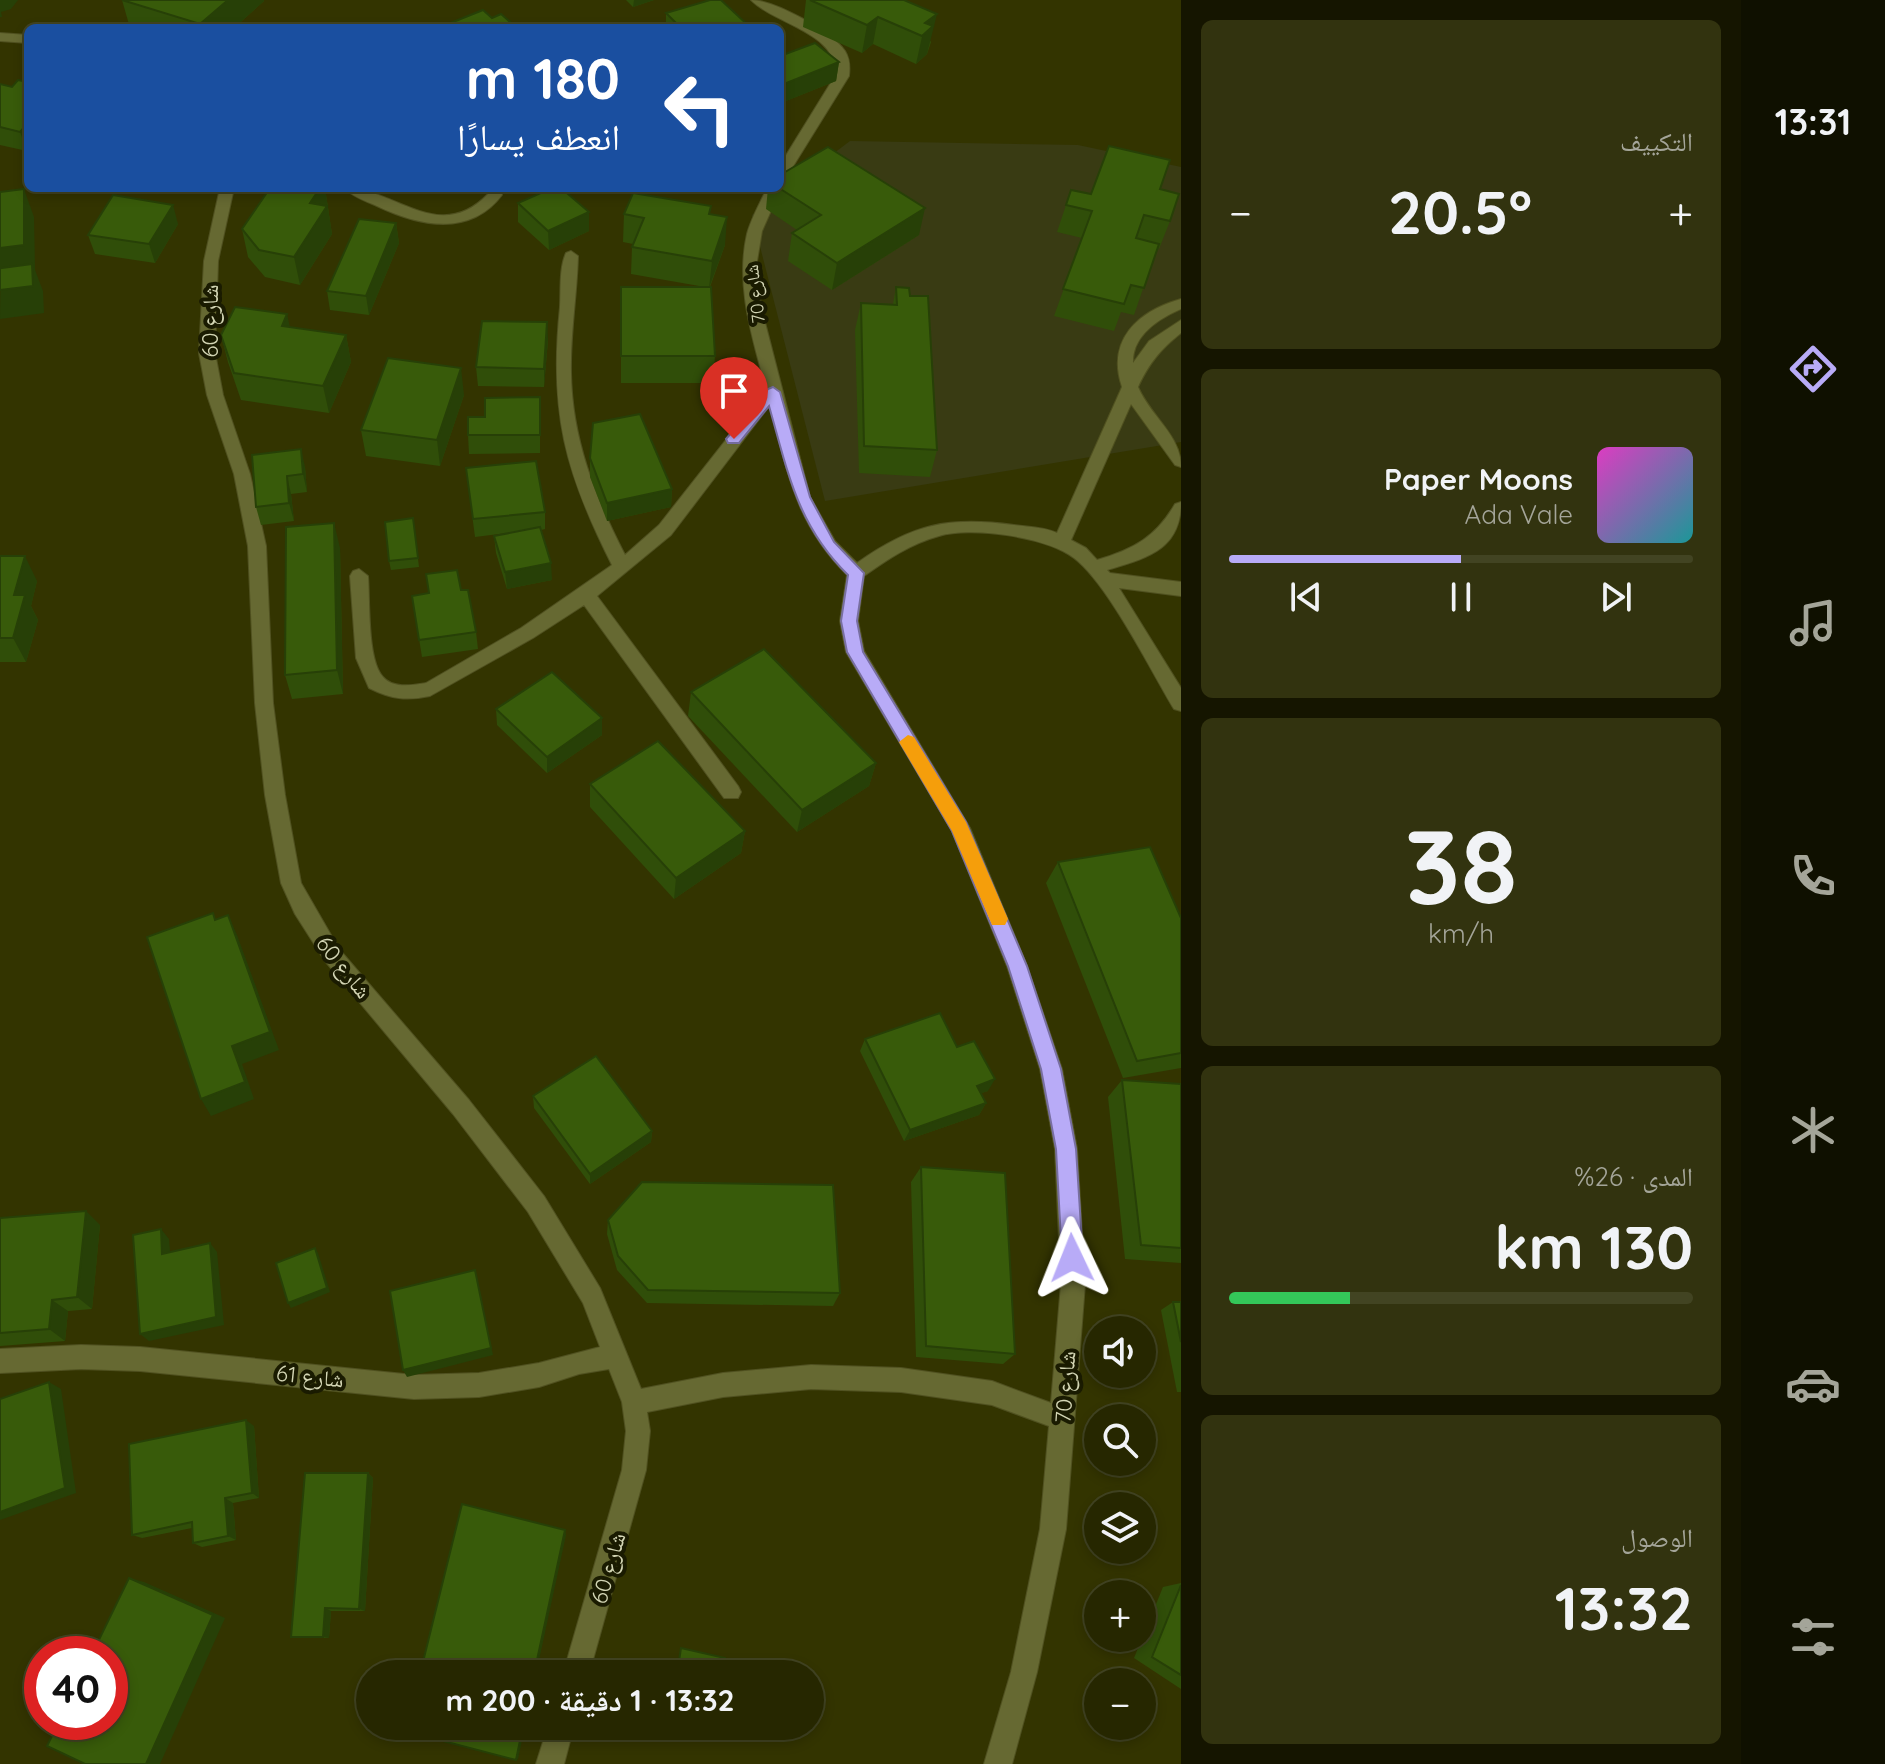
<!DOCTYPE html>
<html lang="ar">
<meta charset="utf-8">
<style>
:root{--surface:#262700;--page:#32330f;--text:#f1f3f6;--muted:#a4a599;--line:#424422;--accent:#b8abf7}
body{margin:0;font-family:Quicksand,"Noto Naskh Arabic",sans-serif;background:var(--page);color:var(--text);direction:rtl;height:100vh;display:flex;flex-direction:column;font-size:30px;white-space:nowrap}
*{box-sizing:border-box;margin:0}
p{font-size:26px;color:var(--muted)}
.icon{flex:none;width:44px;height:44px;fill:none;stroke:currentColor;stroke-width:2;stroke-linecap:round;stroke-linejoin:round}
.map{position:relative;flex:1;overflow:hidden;direction:ltr}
.side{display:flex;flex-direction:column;gap:20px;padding:20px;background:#151500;width:560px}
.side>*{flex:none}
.banner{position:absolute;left:24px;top:24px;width:760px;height:168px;border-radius:12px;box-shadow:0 4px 12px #0003,0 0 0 2px var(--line);direction:rtl;background:#1a4fa0;color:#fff;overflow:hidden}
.tools{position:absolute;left:1084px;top:1316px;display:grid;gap:16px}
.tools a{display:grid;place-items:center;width:72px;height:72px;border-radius:50%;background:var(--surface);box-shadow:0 4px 12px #0003,0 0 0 2px var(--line);font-size:40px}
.speed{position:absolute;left:24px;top:1636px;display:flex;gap:16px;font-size:40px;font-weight:700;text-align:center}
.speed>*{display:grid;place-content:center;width:104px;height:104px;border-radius:50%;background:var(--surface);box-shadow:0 4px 12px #0003,0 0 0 2px var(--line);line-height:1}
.speed .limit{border:12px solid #d22;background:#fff;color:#111}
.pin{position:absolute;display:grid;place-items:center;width:68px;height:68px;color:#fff;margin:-82px -34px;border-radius:50% 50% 50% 0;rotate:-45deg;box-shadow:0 0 8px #0007}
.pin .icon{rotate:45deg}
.me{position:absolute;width:88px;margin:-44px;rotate:358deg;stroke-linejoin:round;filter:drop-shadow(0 0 6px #0008)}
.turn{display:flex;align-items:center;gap:28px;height:168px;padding:0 32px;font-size:36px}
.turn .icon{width:104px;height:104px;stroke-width:2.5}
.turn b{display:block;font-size:56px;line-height:68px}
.big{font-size:60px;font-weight:800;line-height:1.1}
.side .card{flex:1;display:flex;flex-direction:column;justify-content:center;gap:12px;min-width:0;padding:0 28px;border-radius:12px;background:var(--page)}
.side .dial{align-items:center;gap:0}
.dial b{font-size:104px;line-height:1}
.song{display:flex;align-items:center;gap:24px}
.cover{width:96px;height:96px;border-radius:12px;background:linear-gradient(135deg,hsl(310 70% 55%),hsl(180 70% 35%))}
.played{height:8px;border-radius:4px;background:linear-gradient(90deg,var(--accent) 50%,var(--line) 50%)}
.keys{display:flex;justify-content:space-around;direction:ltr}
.heat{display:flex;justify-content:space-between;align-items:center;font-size:44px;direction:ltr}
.charge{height:12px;border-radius:6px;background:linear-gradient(90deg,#34c759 26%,var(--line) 0)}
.trip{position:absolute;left:356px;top:1660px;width:468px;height:80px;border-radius:40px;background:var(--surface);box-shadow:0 4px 12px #0003,0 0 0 2px var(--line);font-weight:800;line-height:80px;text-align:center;direction:rtl}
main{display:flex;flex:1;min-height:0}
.dock{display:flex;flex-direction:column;width:144px;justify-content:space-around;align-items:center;background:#0f1000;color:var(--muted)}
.dock .icon{width:56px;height:56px}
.dock .active{color:var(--accent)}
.dock b{font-size:36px;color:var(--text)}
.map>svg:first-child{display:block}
.built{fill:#393b13}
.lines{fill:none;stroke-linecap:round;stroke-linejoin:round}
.minor-casing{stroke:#505120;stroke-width:2}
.minor{fill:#666932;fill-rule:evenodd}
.wall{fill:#304e09}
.shaded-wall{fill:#274007}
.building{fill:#385b0a;stroke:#274007;stroke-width:2}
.route{fill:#b8abf7;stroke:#786fa1;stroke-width:2}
.slow{fill:#f59e0b}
.labels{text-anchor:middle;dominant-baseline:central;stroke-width:8;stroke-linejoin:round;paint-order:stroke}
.far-street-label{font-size:18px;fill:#d3d5b4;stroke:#1a1b01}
.street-label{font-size:22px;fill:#d3d5b4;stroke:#1a1b01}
</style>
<main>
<nav class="dock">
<b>13:31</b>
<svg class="icon active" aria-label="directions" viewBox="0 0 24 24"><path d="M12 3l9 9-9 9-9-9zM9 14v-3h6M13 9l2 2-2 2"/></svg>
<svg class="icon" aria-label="music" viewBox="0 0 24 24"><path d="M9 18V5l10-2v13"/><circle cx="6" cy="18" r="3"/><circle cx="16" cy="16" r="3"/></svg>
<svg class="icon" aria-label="phone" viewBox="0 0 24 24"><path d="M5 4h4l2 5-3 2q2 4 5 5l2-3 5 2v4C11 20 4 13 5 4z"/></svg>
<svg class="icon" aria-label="climate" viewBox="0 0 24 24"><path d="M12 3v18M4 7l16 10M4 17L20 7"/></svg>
<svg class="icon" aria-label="car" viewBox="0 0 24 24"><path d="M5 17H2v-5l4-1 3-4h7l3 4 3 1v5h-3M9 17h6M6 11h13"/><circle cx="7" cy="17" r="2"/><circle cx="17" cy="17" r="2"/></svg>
<svg class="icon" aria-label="filters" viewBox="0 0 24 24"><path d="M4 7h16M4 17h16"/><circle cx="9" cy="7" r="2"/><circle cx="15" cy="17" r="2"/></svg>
</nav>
<section class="side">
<div class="card"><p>التكييف</p>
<div class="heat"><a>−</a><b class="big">20.5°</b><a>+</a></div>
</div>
<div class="card">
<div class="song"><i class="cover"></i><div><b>Paper Moons</b><p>Ada Vale</p></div></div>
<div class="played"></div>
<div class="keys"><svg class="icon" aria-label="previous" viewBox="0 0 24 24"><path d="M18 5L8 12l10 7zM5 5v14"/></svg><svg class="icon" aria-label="pause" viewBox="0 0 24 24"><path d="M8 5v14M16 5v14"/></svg><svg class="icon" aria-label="next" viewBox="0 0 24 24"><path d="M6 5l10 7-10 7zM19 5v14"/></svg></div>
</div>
<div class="card dial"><b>38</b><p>km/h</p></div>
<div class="card"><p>المدى · 26%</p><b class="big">130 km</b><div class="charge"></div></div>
<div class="card"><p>الوصول</p><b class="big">13:32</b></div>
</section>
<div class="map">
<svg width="1181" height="1764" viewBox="0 0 1181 1764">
<rect width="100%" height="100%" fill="#333400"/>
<polygon class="built" points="850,141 1078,145 1181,167 1181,442 825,501 752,215"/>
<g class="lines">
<g class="minor-casing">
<g id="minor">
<path d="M751,0C774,0 831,31 845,51C850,59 850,67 849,76L787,176L780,180V165L835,76C840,33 776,25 751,0Z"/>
<polygon points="0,33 28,35 28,43 0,41"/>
<path d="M780,186L781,188L762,231L757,261L761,307L810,497L835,541L857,563C912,524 948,516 1014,525C1029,527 1044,527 1057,533L1122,387C1106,340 1138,311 1181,299V309C1158,319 1132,336 1133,363L1149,341L1181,320V333C1161,349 1149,363 1138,387C1151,417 1181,435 1181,467L1175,465L1131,404L1071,540L1086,548L1097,560C1134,549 1156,537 1175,504L1181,502C1181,550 1147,558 1107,570L1110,573L1181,582V596L1119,588L1181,688V711L1174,709C1150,669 1108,584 1074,558C1047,537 971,526 939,536C910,544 888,559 864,576L858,621L864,651L970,828L1027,966L1062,1069L1077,1149L1085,1284L1066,1529L1037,1672L1012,1764H984L1011,1672L1040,1529L1049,1426L992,1405L901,1392L811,1389L723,1397L647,1412L650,1431L646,1470L589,1674H563L622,1470L626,1431L622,1402L609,1369L579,1374L539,1387L479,1397L414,1399L140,1371L81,1369L0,1373V1349L81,1345L140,1347L414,1375L479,1373L539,1363L600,1347L583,1303L528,1212L453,1114L325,961L295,914L281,883L265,795L255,703L248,546L234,474L207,395L199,353L204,261L220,188H234L218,261L215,353L223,395L250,474L266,546L273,703L285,795L301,883L339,949L469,1100L544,1196L600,1288L641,1389L723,1373L811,1365L901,1368L992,1381L1051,1403L1061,1284L1055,1149L1040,1069L1007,966L952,831L846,652L840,621L847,575C795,523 788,473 770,405L671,535L597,596L738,786L741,792L738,798H724L584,605L533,638L430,696C406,701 391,699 369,688L356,658L350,576L353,571L359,569L368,576C370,600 367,660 383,677C393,689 413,685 426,683L521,628L612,565C565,472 549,412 560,307C561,290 559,268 566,253L571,251L578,256C577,295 570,334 571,373C572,439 595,497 625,555L659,525L766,389C753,339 735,287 747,234C751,219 760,203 767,188Z"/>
<path d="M344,188C396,188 439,245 488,194L487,188H501L502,195C470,237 419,226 377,206C365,201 352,196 344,188Z"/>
<polygon points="548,1726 574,1726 564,1764 536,1764"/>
</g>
</g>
<use href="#minor" class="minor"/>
</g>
<g class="wall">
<polygon points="122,0 264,0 264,1 234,28 130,28"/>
<polygon points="626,0 654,0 633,7"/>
<polygon points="806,0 904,0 931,42 927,54 916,64 873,44 862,53 803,27"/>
<polygon points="666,13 751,28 666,28"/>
<polygon points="780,56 839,62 836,81 781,103 780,102"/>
<polygon points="28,82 28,150 27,151 0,145 0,84 12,87"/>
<polygon points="270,188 325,188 332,234 300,285 265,277 248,257 242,229"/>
<polygon points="645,188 662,188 655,193"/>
<polygon points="768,188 780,188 919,235 832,290 788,261 792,233 797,230 766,209"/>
<polygon points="1160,189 1170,221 1159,249 1157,248 1134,315 1121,312 1114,331 1054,316 1082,238 1057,232 1066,205 1091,194"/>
<polygon points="518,203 589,231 549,250 518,222"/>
<polygon points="624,214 711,214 725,245 710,287 715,356 713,383 621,383 621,287 705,287 631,274 632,247 633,244 623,242"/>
<polygon points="396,223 399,243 369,315 330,310 327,291"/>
<polygon points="178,224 155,263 95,254 88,235"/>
<polygon points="896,287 910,296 937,450 930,477 859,473 855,330 861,303 893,304"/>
<polygon points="290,327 346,335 351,362 329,413 241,400 228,362 221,335"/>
<polygon points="548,340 544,387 478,386 476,367"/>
<polygon points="464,395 440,466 366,456 361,430"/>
<polygon points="540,397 540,453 469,454 468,435 485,417"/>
<polygon points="252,455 305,467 307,492 291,494 294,521 261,525 256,507"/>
<polygon points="590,458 672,489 671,507 607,521 590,477"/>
<polygon points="466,468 545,512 545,529 541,530 552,580 507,589 496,553 494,536 507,533 475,537"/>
<polygon points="413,518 419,567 391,570 389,561"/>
<polygon points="340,548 343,694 292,699 285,675"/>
<polygon points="0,556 37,581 31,606 38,620 26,662 0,662"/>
<polygon points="461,590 476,632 478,649 422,657 412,596"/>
<polygon points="691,692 876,763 869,786 797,832 688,716"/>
<polygon points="496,709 602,718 602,735 547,773 497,725"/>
<polygon points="590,784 745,831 741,853 674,899 590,807"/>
<polygon points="1058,862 1181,918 1181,1068 1123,1078 1046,883"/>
<polygon points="865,1039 957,1047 988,1091 981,1093 986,1103 979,1115 904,1141 860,1051"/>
<polygon points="1122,1080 1181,1084 1181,1263 1125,1259 1108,1097"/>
<polygon points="533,1096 652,1131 651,1142 590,1184 534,1108"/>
<polygon points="921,1167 1015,1354 1003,1364 916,1357 911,1182"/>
<polygon points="0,1218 100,1225 92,1309 68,1311 65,1341 0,1346"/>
<polygon points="608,1220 840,1293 833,1306 647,1303 617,1270 607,1234"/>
<polygon points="1173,1302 1181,1302 1181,1392 1177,1392 1161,1310"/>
<polygon points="254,1426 259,1498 233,1503 236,1540 202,1547 193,1543 192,1528 142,1538 132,1535"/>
<polygon points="368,1473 373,1478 365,1611 331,1611 329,1638 297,1638 291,1637"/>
<polygon points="1181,1583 1181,1689 1134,1658 1163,1587"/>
</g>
<g class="shaded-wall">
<polygon points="0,0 18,0 11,9 1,12 2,17 0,17"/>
<polygon points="228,0 264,0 264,1 234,28 201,28 200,24"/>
<polygon points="634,0 654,0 633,7"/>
<polygon points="937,14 927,54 916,64 925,23"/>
<polygon points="878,17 873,44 862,53 867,25"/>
<polygon points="839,62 836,81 781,103 784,84"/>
<polygon points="28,123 28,150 27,151 20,132"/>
<polygon points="320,188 325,188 332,234 300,285 294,257 310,203"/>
<polygon points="24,189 34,217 35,270 43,291 44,313 0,319 1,248"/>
<polygon points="173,205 178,224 155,263 149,244"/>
<polygon points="925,208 919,235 832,290 837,263"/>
<polygon points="589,212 589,231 549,250 548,231"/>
<polygon points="727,217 725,245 709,288 712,261"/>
<polygon points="396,223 399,243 369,315 366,296"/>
<polygon points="287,314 293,341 282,326"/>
<polygon points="547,322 548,340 544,387 544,369"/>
<polygon points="346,335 351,362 329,413 323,386"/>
<polygon points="461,368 464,395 440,466 437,440"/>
<polygon points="301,449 305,467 307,492 303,474"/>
<polygon points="287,476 291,494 294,521 289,503"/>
<polygon points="672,489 671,507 607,521 607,503"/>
<polygon points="334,523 340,548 343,694 337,670"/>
<polygon points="25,556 37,581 31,606 38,620 26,662 13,638 14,595"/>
<polygon points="551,563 552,580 507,589 505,572"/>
<polygon points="602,718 602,735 547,773 547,757"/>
<polygon points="876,763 869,786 797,832 802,810"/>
<polygon points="745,831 741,853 674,899 676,878"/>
<polygon points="228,915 237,935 279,1050 242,1064 254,1099 211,1116 201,1099 232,1046"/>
<polygon points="995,1079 988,1091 970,1097 977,1086"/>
<polygon points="986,1103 979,1115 904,1141 910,1130"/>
<polygon points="652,1131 651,1142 590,1184 590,1174"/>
<polygon points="86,1211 100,1225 92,1309 77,1297"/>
<polygon points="161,1229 169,1239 171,1263 162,1254"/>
<polygon points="210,1243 217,1252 224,1325 149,1341 140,1334"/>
<polygon points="315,1248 318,1253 330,1292 291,1308 288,1303"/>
<polygon points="477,1279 493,1355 407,1377 403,1370"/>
<polygon points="52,1300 68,1311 65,1341 49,1329"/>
<polygon points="49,1382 61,1389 76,1493 0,1520 0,1512"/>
<polygon points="246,1420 254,1426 259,1498 252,1493"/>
<polygon points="368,1473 373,1478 365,1611 359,1609"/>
<polygon points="225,1498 233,1503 236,1540 228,1536"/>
<polygon points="565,1530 566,1535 536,1674 534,1674"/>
<polygon points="129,1578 144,1582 225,1618 160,1764 146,1764"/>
<polygon points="325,1608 331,1611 329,1638 323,1637"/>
<polygon points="523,1726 525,1726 518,1759 516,1760"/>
</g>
<g class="building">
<polygon points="122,0 228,0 200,24"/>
<polygon points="710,0 721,0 751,28 681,28 666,13"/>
<polygon points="810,0 904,0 937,14 925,23 933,26 922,36 878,17 867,25"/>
<polygon points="483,10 492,18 501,14 517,28 438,28"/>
<polygon points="815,43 839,62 784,84 780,81 780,56"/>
<polygon points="18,80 28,82 28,123 20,132 0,127 0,84 12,87"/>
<polygon points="1109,146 1170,160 1160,189 1179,194 1170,221 1144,215 1136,238 1159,244 1144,288 1131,285 1124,304 1063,289 1092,211 1066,205 1071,190 1091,194"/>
<polygon points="828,147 925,208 837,263 792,233 821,215 779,188 780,175"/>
<polygon points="270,188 320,188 310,203 327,206 294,257 259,250 242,229"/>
<polygon points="552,188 561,188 589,212 548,231 518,203"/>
<polygon points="24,189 24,245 1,248 1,268 32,264 33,286 0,290 0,192"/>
<polygon points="633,193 711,206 709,214 727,217 712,261 632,247 644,218 624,214"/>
<polygon points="113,195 173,205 149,244 88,235"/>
<polygon points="359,219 396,223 366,296 327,291"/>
<polygon points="621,287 711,287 715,356 621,356"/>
<polygon points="896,287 909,288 910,296 928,296 937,450 864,446 861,303 897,305"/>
<polygon points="235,307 287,314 282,326 346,335 323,386 234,373 221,335"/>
<polygon points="482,321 547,322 544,369 476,367"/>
<polygon points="388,358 461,368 437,440 361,430"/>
<polygon points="540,397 540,435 468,435 468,417 485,417 485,398"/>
<polygon points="640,414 672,489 607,503 590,458 593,423"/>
<polygon points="301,449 303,474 287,476 289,503 256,507 252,455"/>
<polygon points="536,461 545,512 473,519 466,468"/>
<polygon points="413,518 418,558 389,561 385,522"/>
<polygon points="334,523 337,670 285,675 286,527"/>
<polygon points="540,527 551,563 505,572 494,536"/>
<polygon points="0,556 25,556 14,595 25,595 13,638 0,638"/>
<polygon points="457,570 461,590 468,590 476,632 419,640 412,596 429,593 426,574"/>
<polygon points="764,649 876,763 802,810 691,692"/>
<polygon points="552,672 602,718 547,757 496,709"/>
<polygon points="658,741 745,831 676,878 590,784"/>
<polygon points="1150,847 1181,918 1181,1053 1137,1061 1058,862"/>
<polygon points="213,913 215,920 228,915 270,1032 232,1046 245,1082 201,1099 147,937"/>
<polygon points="940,1013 957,1047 974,1041 995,1079 977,1086 986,1103 910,1130 865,1039"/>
<polygon points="596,1056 652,1131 590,1174 533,1096"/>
<polygon points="1122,1080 1181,1084 1181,1248 1141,1245"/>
<polygon points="921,1167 1005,1173 1015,1354 926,1346"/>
<polygon points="642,1182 833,1185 840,1293 648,1290 618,1256 608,1220"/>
<polygon points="86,1211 77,1297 52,1300 49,1329 0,1333 0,1218"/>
<polygon points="161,1229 162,1254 210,1243 216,1317 140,1334 133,1235"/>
<polygon points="315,1248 327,1288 288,1303 276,1263"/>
<polygon points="475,1270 491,1348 403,1370 390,1291"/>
<polygon points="1173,1302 1181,1302 1181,1342"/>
<polygon points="49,1382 65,1488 0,1512 0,1399"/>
<polygon points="246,1420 252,1493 225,1498 228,1536 193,1543 192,1522 132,1535 129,1444"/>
<polygon points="305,1473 368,1473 359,1609 325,1608 323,1637 291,1637"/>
<polygon points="462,1504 565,1530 534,1674 420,1674"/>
<polygon points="129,1578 213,1615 146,1764 85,1764 47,1746 59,1722 110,1722 110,1654 92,1654"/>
<polygon points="1181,1585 1181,1675 1152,1657"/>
<polygon points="681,1648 725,1658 723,1674 677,1674"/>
<polygon points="407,1726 523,1726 516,1760 405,1731"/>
</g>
<path class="route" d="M773,387L780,392L810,497L834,542L864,573L857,621L863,652L966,822L1027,966L1061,1069L1076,1149L1083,1258L1080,1265L1072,1268L1065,1265L1062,1258L1056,1149L1041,1069L1008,966L952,831L847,652L841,621L848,575C797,525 788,472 769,406L739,443H728L726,439L768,389Z"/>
<polygon class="slow" points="908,735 914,737 966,822 1008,919 1005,925 992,925 952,831 899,742"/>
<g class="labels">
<g class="far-street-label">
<text transform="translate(755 294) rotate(-97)">شارع 70</text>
</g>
<g class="street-label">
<text transform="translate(210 321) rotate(-90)">شارع 60</text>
<text transform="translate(344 967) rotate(51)">شارع 60</text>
<text transform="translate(310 1376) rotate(6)">شارع 61</text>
<text transform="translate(1065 1387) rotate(-86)">شارع 70</text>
<text transform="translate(608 1568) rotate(-74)">شارع 60</text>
</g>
</g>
</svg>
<div class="tools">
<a><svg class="icon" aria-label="sound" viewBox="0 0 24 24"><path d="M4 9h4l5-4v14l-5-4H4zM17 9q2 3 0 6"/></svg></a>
<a><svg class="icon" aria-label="search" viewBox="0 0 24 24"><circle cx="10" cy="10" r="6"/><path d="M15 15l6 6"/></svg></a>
<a><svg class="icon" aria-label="layers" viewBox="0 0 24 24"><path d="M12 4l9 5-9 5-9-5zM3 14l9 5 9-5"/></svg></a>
<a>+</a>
<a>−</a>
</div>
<div class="speed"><div class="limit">40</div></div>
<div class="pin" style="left:734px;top:439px;background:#d93025"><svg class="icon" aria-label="arrive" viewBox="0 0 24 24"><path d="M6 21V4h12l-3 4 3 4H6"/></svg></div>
<svg class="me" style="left:1072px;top:1258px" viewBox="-20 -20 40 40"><path d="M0-17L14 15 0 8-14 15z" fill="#b8abf7" stroke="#fff" stroke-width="4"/></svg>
<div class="trip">13:32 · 1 دقيقة · 200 m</div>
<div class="banner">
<div class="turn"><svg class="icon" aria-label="left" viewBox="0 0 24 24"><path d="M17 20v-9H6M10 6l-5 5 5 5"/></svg><div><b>180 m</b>انعطف يسارًا</div></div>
</div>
</div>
</main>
